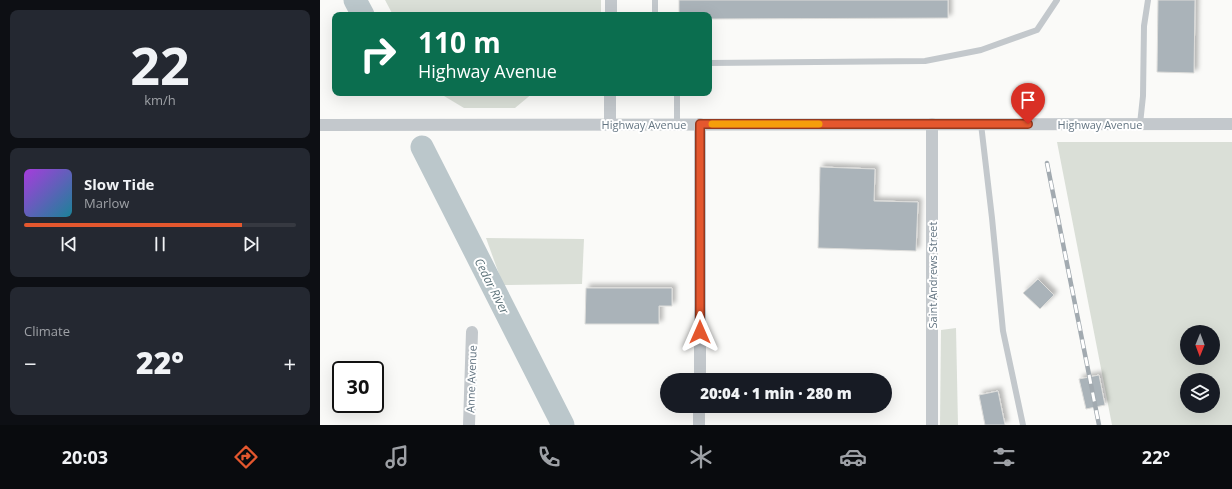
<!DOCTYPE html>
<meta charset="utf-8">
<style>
:root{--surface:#171b24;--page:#242831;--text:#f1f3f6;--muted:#9ea1a6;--line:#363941;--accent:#e4572e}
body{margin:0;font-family:"Open Sans",sans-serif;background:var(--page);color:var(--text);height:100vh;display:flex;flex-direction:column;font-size:15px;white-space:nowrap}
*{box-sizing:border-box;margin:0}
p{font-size:13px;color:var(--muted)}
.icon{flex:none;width:22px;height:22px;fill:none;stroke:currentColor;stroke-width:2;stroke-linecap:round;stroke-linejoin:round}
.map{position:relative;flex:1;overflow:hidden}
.side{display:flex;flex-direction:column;gap:10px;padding:10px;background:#0d0f14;width:320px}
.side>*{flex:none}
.guide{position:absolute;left:12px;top:12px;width:380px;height:84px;border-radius:8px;box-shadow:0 4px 16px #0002;background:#0b6e4f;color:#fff;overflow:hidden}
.needle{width:26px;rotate:181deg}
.fabs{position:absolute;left:860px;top:325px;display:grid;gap:8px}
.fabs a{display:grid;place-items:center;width:40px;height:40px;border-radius:50%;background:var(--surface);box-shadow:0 4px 16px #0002;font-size:20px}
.speed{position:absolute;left:12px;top:361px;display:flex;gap:8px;font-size:20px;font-weight:700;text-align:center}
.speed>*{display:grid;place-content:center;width:52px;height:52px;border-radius:50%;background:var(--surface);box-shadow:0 4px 16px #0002;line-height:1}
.speed .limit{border:2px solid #111;border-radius:6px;background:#fff;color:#111}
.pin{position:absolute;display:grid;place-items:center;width:34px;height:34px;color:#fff;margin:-41px -17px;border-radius:50% 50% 50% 0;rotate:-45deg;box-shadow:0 0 4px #0007}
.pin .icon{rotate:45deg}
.me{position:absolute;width:44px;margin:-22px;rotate:0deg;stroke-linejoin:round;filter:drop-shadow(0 0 3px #0008)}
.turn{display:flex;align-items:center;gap:14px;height:84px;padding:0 20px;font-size:18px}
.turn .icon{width:52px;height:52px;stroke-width:2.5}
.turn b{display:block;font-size:28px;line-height:34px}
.big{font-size:30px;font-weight:800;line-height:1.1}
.side .card{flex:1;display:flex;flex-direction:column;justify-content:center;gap:6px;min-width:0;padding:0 14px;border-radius:8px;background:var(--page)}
.side .dial{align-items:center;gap:0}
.dial b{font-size:52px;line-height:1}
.song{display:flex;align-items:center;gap:12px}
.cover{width:48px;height:48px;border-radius:6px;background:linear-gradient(135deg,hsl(280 70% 55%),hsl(190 70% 35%))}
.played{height:4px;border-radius:2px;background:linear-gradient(90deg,var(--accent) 80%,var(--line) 80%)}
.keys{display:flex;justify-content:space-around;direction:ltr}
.heat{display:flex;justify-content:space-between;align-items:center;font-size:22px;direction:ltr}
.trip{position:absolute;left:340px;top:373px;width:232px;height:40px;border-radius:20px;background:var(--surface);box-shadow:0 4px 16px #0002;font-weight:800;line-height:40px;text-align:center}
.tab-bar{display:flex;height:64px;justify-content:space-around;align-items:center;background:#090b0e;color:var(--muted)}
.tab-bar .icon{width:28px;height:28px}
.tab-bar .active{color:var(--accent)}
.tab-bar b{font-size:18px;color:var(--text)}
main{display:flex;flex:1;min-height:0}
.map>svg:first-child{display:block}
.green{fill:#dadfd7;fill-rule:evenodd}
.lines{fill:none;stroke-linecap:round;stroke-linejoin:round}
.river{stroke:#bbc7cb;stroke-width:23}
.building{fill:#aab3b9;stroke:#dcdcda;filter:url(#shadow)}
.lane{stroke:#c3c8cc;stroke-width:6}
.street{stroke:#c3c8cc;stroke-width:12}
.rail-casing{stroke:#a2aab0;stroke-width:4.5}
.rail{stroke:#fff;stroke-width:3;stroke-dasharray:9;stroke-linecap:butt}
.route-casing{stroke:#94391e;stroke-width:10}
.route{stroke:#e4572e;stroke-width:7}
.slow{stroke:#f59e0b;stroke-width:7}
.labels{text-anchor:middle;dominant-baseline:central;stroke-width:4;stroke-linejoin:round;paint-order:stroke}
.street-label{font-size:11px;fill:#657683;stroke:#fff}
.water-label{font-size:12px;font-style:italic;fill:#60757c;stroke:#fff}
</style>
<main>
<section class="side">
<div class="card dial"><b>22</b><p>km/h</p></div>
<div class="card">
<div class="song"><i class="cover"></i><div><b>Slow Tide</b><p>Marlow</p></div></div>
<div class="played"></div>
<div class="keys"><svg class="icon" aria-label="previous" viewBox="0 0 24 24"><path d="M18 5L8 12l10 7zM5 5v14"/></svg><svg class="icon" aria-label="pause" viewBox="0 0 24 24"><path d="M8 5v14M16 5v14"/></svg><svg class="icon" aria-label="next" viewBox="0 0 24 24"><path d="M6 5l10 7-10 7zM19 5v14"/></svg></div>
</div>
<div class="card"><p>Climate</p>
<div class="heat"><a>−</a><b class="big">22°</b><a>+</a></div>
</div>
</section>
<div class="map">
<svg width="912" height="425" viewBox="0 0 912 425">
<defs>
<filter id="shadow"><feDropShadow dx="3.5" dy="-3.5" stdDeviation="2" flood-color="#0004"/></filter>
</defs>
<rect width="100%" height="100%" fill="#fafaf8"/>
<g class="green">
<polygon points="65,0 281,0 281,15 73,15"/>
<polygon points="119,93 213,93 195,108 144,108"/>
<path d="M737,142H912V425H792ZM867,332H893V358H867ZM867,380H893V406H867Z"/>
<polygon points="166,238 264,239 262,284 183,285"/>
<polygon points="636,328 638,425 620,425 621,330"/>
</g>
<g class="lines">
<g class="river">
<polyline points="35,0 43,15"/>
<polyline points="102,147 243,425"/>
</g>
</g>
<g class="building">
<polygon points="359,0 628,0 628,18 389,19 389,15 359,15"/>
<polygon points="838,0 875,0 874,73 837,72"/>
<polygon points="500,167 555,169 554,201 598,202 596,251 498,248"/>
<polygon points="718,279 734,295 720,309 703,293"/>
<polygon points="266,288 352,288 352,306 339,306 339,324 265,324"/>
<polygon points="779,375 785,405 766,409 759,379"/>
<polygon points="678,391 685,425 665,425 659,395"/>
</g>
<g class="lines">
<g class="lane">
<polyline points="335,15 335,0"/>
<polyline points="389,63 605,61 661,50 717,30 737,0"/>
<polyline points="357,124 357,93"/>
<polyline points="661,124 672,218 683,331 703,425"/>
<polyline points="820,124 823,96 824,26 828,0"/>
</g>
<g class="street">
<polyline points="291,15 291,0"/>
<polyline points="290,124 290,93"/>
<polyline points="0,125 912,124"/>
<polyline points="380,380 380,124"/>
<polyline points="149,425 152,332"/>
<polyline points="379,425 379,406"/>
<polyline points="612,425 612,124"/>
</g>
<g class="rail-casing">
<polyline id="rail" points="727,163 779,425"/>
</g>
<use href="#rail" class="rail"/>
</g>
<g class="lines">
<g class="route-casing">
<polyline id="route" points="380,332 380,124 708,124"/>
</g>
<use href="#route" class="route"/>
<polyline class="slow" points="392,124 499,124"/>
</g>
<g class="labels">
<g class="street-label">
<text x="324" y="124">Highway Avenue</text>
<text x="780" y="124">Highway Avenue</text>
<text transform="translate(612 275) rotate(-90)">Saint Andrews Street</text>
<text transform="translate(151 379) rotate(-88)">Anne Avenue</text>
</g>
<g class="water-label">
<text transform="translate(172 286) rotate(63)">Cedar River</text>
</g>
</g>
</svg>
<div class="fabs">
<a><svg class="needle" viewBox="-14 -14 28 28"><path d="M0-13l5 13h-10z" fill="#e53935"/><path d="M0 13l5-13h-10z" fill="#9ea1a6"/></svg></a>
<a><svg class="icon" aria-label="layers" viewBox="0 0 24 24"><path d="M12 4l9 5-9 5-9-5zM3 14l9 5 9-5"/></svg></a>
</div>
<div class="speed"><div class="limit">30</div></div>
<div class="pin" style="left:708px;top:124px;background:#d93025"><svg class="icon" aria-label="arrive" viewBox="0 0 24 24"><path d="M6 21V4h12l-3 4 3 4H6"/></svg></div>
<svg class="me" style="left:380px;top:332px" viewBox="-20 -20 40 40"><path d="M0-17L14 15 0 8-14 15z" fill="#e4572e" stroke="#fff" stroke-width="4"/></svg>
<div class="trip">20:04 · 1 min · 280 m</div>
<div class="guide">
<div class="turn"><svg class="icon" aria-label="right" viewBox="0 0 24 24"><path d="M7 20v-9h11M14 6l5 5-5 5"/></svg><div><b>110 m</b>Highway Avenue</div></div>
</div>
</div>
</main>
<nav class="tab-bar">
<b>20:03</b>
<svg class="icon active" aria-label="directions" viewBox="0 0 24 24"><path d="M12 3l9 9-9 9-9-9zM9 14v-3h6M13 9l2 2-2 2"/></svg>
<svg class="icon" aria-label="music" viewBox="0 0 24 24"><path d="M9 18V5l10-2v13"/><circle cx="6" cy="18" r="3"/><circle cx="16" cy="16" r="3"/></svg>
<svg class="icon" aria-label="phone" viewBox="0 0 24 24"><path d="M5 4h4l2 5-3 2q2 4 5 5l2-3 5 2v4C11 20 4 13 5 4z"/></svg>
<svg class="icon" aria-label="climate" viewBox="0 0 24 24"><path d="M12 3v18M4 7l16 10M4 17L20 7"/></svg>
<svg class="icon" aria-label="car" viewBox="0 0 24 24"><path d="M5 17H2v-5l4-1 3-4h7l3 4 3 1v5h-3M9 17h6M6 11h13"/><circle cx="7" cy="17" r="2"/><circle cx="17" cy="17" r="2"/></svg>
<svg class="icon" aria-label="filters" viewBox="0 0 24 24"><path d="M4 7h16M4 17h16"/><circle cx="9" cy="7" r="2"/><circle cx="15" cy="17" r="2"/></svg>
<b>22°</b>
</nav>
